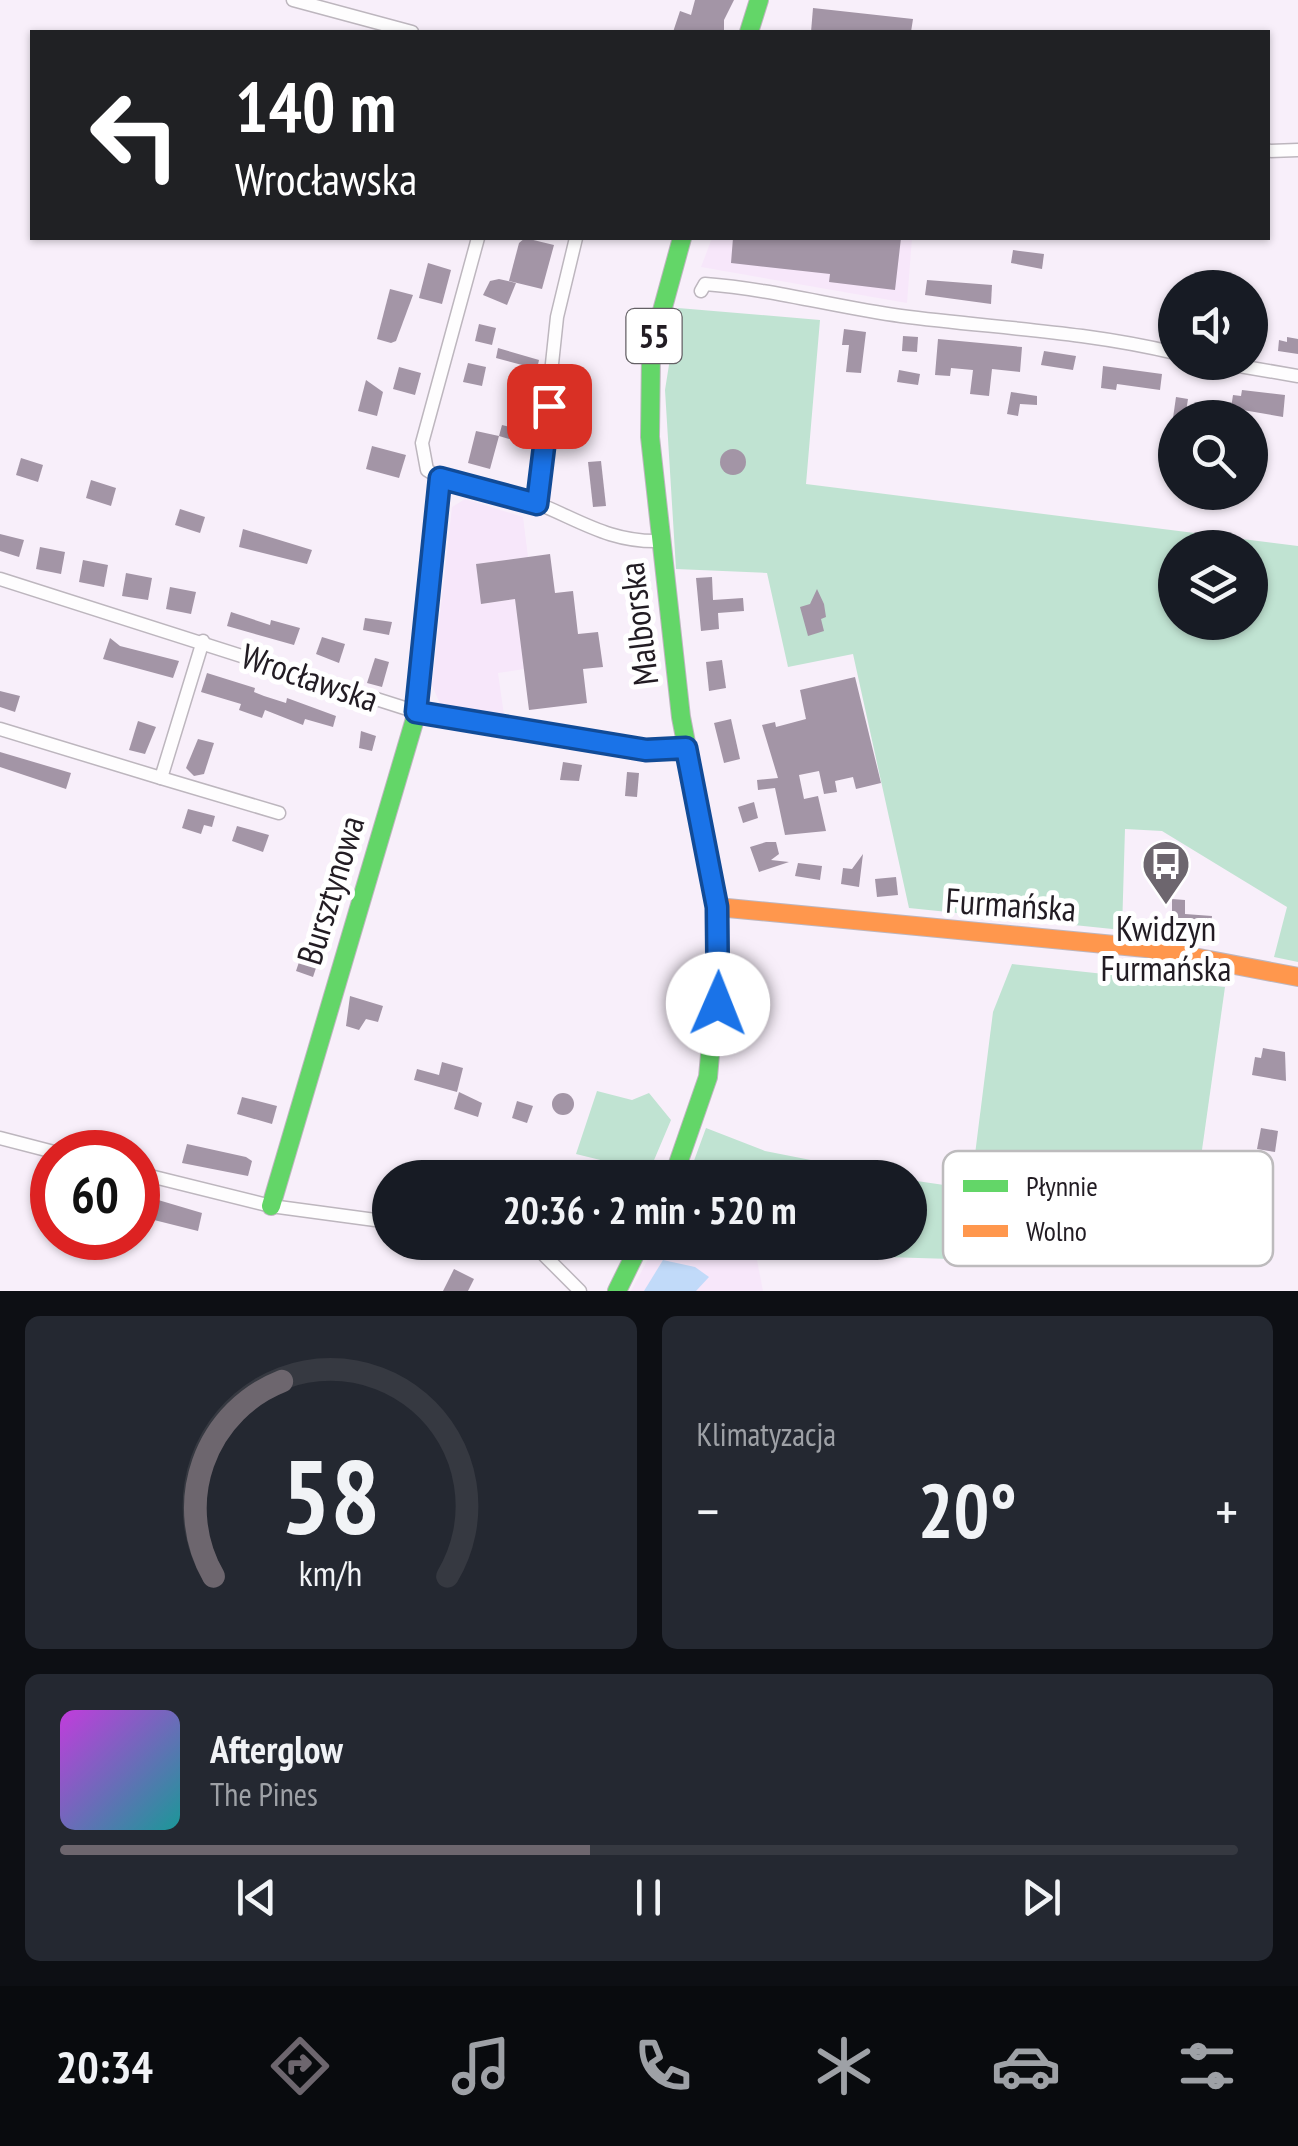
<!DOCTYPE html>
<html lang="pl">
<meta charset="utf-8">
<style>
:root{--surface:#171b24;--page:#242831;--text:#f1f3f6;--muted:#9ea1a6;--line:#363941;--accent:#6d666e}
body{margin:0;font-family:"PT Sans Narrow",sans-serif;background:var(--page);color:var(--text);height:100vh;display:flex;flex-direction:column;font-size:38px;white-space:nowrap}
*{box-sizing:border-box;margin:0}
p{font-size:32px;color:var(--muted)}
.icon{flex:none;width:55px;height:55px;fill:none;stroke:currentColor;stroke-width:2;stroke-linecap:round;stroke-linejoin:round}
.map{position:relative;height:1291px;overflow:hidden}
.panel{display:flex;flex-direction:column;gap:25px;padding:25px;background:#0d0f14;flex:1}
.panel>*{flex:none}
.guide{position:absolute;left:30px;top:30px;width:1240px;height:210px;border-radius:0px;box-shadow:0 2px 8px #0004;background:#202124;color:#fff;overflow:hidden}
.tools{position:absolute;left:1158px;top:270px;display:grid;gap:20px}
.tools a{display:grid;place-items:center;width:110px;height:110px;border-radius:50%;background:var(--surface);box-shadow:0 2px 8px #0004;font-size:50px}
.speed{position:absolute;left:30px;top:1130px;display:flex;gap:20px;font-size:50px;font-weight:700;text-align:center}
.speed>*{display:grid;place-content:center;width:130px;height:130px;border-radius:50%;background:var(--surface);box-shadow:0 2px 8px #0004;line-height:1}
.speed .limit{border:15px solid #d22;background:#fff;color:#111}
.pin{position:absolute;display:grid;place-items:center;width:85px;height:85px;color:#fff;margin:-42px;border-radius:20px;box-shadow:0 5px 15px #0006}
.me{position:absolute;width:110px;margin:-55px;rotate:1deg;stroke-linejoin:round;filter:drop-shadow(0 0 8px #0008)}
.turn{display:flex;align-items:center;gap:35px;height:210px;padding:0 40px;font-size:45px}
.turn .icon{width:130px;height:130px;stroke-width:2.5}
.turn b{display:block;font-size:70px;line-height:85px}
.big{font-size:75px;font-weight:800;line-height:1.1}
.panel .tile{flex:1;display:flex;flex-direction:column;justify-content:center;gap:15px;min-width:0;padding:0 35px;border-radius:15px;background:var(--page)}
.panel .dial{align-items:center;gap:0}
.dial svg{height:260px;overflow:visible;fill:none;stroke:var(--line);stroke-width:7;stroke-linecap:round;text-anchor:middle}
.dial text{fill:var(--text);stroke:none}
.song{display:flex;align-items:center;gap:30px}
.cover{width:120px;height:120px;border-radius:15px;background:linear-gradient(135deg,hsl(290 70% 55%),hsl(180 70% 35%))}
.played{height:10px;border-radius:5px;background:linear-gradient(90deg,var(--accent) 45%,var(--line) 45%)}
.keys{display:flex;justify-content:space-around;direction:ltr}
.heat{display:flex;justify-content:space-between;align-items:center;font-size:55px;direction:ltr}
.panel .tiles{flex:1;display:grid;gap:25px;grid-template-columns:1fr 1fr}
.tile:last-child{grid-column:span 2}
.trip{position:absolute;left:372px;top:1160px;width:555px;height:100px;border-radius:50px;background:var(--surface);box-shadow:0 2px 8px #0004;font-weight:800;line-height:100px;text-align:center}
.tabs{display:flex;height:160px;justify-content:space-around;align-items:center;background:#090b0e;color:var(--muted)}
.tabs .icon{width:70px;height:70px}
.tabs .selected{color:var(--accent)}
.tabs b{font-size:45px;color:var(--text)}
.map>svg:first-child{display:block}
.built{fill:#f7e7fa}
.green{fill:#c0e3d2;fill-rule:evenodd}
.water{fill:#c1daf9}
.building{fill:#a395a6}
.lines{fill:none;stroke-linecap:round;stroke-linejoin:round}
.street-casing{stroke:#bdb6be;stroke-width:15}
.fast-casing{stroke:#bdb6be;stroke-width:20}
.slow-casing{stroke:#bdb6be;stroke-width:20}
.street{stroke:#fefdfe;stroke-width:12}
.fast{stroke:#63d668;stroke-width:18}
.slow{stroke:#ff974d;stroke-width:18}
.route-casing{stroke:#114b97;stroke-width:25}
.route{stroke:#1a73e8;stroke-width:18}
.labels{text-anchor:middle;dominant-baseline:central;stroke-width:10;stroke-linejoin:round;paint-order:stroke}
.shield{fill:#fff;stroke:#646065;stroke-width:2.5}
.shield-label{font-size:32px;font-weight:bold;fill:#221c23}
.street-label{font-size:35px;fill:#221c23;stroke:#fff}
.poi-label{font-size:35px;fill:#221c23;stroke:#fff}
.key{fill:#fff;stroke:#bdbbbd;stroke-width:2.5}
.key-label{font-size:28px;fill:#221c23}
</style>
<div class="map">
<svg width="1298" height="1291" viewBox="0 0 1298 1291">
<rect width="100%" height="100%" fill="#f8effa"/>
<g class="built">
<polygon points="712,238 912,238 907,303 701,267"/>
<polygon points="465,499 523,517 528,557 476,564 482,604 515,599 524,669 498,673 504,715 440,704 432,685 452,507"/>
<polygon points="653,1250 755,1250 763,1291 631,1291"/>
</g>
<g class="green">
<path d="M678,308L820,320L806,484L1298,546V962L1274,957L1287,907L1162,831L1125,829L1122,930L909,908L853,654L788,667L767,573L676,569L665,390ZM1175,548H1250V622H1175Z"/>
<polygon points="1012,964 1225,987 1186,1263 962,1257 993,1012"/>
<polygon points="597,1091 632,1100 649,1093 671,1120 649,1172 576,1154"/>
<polygon points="706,1128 765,1151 897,1177 688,1177"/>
<polygon points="910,1180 951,1186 955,1198 951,1259 653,1250 657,1242 910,1242"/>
</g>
<polygon class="water" points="663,1260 695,1267 709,1277 696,1291 644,1291"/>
<g class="building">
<polygon points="695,0 734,0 724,20 724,32 673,32 680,11 691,15"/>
<polygon points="813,8 913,19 911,32 811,32"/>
<polygon points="525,238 554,245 542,289 509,281 519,243"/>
<polygon points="733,238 901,238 895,290 829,282 830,274 731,263"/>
<polygon points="1013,250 1044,254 1042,269 1011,263"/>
<polygon points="428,263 451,270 442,304 419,298"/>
<polygon points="499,279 516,283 507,305 483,295 490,281"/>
<polygon points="927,280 992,285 991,304 925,295"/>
<polygon points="390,289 413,295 396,341 391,343 377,339"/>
<polygon points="479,324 496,328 492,345 475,341"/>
<polygon points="844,329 866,332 861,373 846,372 849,345 842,345"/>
<polygon points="903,336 918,337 917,352 902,351"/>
<polygon points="1287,337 1298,339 1298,354 1278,351 1279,340 1287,342"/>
<polygon points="938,339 1022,347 1020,372 992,369 989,396 970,394 973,370 951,368 950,376 935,375"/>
<polygon points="498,348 539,360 537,369 496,358"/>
<polygon points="1044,351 1076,356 1073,370 1041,365"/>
<polygon points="468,363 486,367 482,386 463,382"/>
<polygon points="1103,366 1162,374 1160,390 1117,384 1116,390 1101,388"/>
<polygon points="399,367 421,373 415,395 393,389"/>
<polygon points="899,370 920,374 918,385 897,382"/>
<polygon points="366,380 383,392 377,416 358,411"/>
<polygon points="1242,390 1285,395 1283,417 1231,408 1233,395 1241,396"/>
<polygon points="1011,392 1037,396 1037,405 1020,404 1018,416 1007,414"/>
<polygon points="1176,397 1188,399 1185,418 1173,418"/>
<polygon points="502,425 530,432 527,444 499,436"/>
<polygon points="476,431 499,436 490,469 468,463"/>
<polygon points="372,446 406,455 399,478 366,469"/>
<circle cx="733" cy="462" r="13"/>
<polygon points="21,458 43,465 38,482 16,475"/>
<polygon points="601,461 606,506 593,507 588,462"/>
<polygon points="91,480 116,488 111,506 86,498"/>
<polygon points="180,509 205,517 200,533 175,525"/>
<polygon points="243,529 312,550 307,564 239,547"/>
<polygon points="0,534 24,540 19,557 0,551"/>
<polygon points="40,547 65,552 61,574 36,569"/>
<polygon points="550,554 555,593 573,591 578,634 598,632 603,667 583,669 587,703 529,710 515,599 481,604 476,564"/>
<polygon points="83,560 108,565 104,587 79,582"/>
<polygon points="126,573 152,578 148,600 122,596"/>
<polygon points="712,577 713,600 743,598 744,611 718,613 719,629 701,631 696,578"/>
<polygon points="170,587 196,592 191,614 166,609"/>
<polygon points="817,589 824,604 826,617 821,619 824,631 808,636 800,607 810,604"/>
<polygon points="231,612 270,625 271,620 300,628 294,645 227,626"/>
<polygon points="365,618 392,622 389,635 363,630"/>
<polygon points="322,637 345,644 339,663 316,654"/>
<polygon points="110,638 120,646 179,661 173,678 103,659"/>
<polygon points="375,658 389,662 382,687 367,683"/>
<polygon points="722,660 726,688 709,691 706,662"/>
<polygon points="207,673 255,688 254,692 264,696 286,703 287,698 336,716 333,727 305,719 303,725 265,710 262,718 239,710 241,704 201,692"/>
<polygon points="855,677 881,783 856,789 853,777 835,781 837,792 824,794 819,771 799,775 804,799 818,796 826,831 785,835 775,788 758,790 757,780 778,778 762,725 775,722 776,727 806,719 800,690"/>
<polygon points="0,691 20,696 15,712 0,707"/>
<polygon points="731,719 740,759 724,763 714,723"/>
<polygon points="138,721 156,727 145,754 129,750"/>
<polygon points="361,731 376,736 372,751 359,748"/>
<polygon points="198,739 214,743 204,774 194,776 186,768"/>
<polygon points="0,752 71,773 66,789 0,767"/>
<polygon points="563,762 582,765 579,781 560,780"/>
<polygon points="627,772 639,773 637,797 625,796"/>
<polygon points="754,802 758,818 743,823 738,807"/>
<polygon points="188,809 215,816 212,827 204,825 201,834 182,828"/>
<polygon points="237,826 269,835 263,852 232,841"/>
<polygon points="766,842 776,842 779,854 771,860 789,862 759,872 750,847"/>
<polygon points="863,854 859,887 841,884 843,868 852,869"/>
<polygon points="798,863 822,866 820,880 795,876"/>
<polygon points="896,877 898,895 877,897 875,879"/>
<polygon points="1172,899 1185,900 1185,914 1212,916 1210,937 1197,936 1197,930 1172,931"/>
<polygon points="319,902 336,907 328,934 311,929"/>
<polygon points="304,947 321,953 313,977 296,971"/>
<polygon points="350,996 383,1006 378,1022 366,1019 359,1030 346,1026"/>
<polygon points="1263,1048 1285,1052 1286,1081 1252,1075 1255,1057 1261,1058"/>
<polygon points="442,1062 463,1068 457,1092 414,1080 417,1069 439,1075"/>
<polygon points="459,1092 482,1103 478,1117 454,1109"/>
<circle cx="563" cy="1104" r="11"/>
<polygon points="242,1097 277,1106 272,1124 237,1114"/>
<polygon points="517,1101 533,1106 527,1123 512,1118"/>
<polygon points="1261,1128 1278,1131 1275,1152 1257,1149"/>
<polygon points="187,1144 246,1157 252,1161 248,1176 182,1163"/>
<polygon points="477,1167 507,1173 507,1178 475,1178"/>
<polygon points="138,1194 202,1213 198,1231 138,1216"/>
<polygon points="454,1269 474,1279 468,1291 443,1291"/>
</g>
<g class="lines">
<g class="street-casing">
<g id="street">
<polyline points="293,0 412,32"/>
<polyline points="1268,151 1298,150"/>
<path d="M478,238L422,443L427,470C455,489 495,489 526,499C574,516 606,543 661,541"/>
<path d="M701,291L705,284C772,289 835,307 901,316C993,328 1084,331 1175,353"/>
<polyline points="1216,362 1298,376"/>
<polyline points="537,504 557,317 576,238"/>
<polyline points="0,579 417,712 645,750 686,748"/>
<polyline points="203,641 161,778 279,813"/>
<polyline points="0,729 161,778"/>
<polyline points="0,1138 54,1152"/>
<polyline points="138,1173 271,1206 390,1222"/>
<polyline points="531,1242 580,1291"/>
</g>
</g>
<g class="fast-casing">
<g id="fast">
<polyline points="749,32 759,0"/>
<polyline points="673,1178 708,1077 719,954 714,887 681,717 650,437 651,351 682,238"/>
<polyline points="271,1206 417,712 440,478"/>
<polyline points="617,1291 641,1242"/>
</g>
</g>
<g class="slow-casing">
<polyline id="slow" points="717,907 1146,948 1298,977"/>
</g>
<use href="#street" class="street"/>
<use href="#fast" class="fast"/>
<use href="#slow" class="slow"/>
</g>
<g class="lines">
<g class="route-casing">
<polyline id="route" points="549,406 537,504 440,478 416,712 646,750 686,748 717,907 718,1004"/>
</g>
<use href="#route" class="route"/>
</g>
<defs>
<g id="bus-pin" transform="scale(2.5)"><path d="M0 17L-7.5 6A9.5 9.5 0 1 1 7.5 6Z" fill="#6d666e" stroke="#fff"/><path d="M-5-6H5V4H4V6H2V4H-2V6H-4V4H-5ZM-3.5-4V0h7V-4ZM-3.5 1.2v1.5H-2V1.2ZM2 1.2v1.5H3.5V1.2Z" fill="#fff"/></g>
</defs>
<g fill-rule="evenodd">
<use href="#bus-pin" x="1166" y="864"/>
</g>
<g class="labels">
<rect class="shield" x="626.5" y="309" width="55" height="54" rx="8"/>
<g class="shield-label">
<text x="654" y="336">55</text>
</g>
<g class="street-label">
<text transform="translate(638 624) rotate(-97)">Malborska</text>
<text transform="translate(310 677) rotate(19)">Wrocławska</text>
<text transform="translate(330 890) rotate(-73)">Bursztynowa</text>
<text transform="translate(1011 904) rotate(4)">Furmańska</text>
</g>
<g class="poi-label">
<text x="1166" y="928">Kwidzyn<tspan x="1166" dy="40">Furmańska</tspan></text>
</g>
</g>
<rect x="943" y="1151" width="330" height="115" rx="15" class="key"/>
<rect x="963" y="1180" width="45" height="12" fill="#63d668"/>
<rect x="963" y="1225" width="45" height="12" fill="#ff974d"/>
<g class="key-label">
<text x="1026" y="1196">Płynnie</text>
<text x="1026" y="1241">Wolno</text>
</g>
</svg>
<div class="tools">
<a><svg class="icon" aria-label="sound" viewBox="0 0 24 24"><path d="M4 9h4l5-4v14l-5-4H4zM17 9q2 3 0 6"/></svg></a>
<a><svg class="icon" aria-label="search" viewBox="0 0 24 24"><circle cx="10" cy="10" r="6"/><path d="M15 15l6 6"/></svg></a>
<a><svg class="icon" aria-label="layers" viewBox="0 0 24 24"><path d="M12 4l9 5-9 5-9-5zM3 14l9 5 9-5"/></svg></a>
</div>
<div class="speed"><div class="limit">60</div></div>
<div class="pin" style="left:549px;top:406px;background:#d93025"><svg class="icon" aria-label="arrive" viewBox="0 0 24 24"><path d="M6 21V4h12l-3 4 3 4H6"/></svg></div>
<svg class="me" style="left:718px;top:1004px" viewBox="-20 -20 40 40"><circle r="19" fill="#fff"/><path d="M0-13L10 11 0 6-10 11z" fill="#1a73e8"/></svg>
<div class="trip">20:36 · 2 min · 520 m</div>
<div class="guide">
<div class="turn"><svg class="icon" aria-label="left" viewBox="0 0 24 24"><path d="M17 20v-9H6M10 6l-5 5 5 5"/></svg><div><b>140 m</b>Wrocławska</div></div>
</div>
</div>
<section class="panel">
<div class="tiles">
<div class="tile dial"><svg viewBox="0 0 100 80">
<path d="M14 69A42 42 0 1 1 86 69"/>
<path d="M14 69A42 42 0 0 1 35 9" stroke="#6d666e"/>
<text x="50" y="56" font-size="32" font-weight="700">58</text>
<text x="50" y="72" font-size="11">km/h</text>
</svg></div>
<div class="tile"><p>Klimatyzacja</p>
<div class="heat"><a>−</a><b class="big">20°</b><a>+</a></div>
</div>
<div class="tile">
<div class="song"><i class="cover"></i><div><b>Afterglow</b><p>The Pines</p></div></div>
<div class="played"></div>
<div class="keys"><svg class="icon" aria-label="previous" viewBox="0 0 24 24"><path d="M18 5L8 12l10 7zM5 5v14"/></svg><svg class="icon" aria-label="pause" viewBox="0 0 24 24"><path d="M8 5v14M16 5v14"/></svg><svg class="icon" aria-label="next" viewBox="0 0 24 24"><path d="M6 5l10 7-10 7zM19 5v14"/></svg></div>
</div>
</div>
</section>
<nav class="tabs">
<b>20:34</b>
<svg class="icon selected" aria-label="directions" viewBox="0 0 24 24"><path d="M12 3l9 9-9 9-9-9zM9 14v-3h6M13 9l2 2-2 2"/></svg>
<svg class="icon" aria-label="music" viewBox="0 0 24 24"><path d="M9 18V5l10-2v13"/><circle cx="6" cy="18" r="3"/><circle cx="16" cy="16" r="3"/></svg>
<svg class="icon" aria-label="phone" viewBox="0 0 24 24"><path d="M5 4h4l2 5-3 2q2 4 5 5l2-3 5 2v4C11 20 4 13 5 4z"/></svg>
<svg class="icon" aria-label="climate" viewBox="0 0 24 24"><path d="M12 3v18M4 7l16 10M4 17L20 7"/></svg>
<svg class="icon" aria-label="car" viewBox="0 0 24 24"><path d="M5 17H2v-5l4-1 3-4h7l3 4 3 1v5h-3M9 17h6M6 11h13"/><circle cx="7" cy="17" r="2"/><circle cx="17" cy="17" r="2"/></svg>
<svg class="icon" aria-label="filters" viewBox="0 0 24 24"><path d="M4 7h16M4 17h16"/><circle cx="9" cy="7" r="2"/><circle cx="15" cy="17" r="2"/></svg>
</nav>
